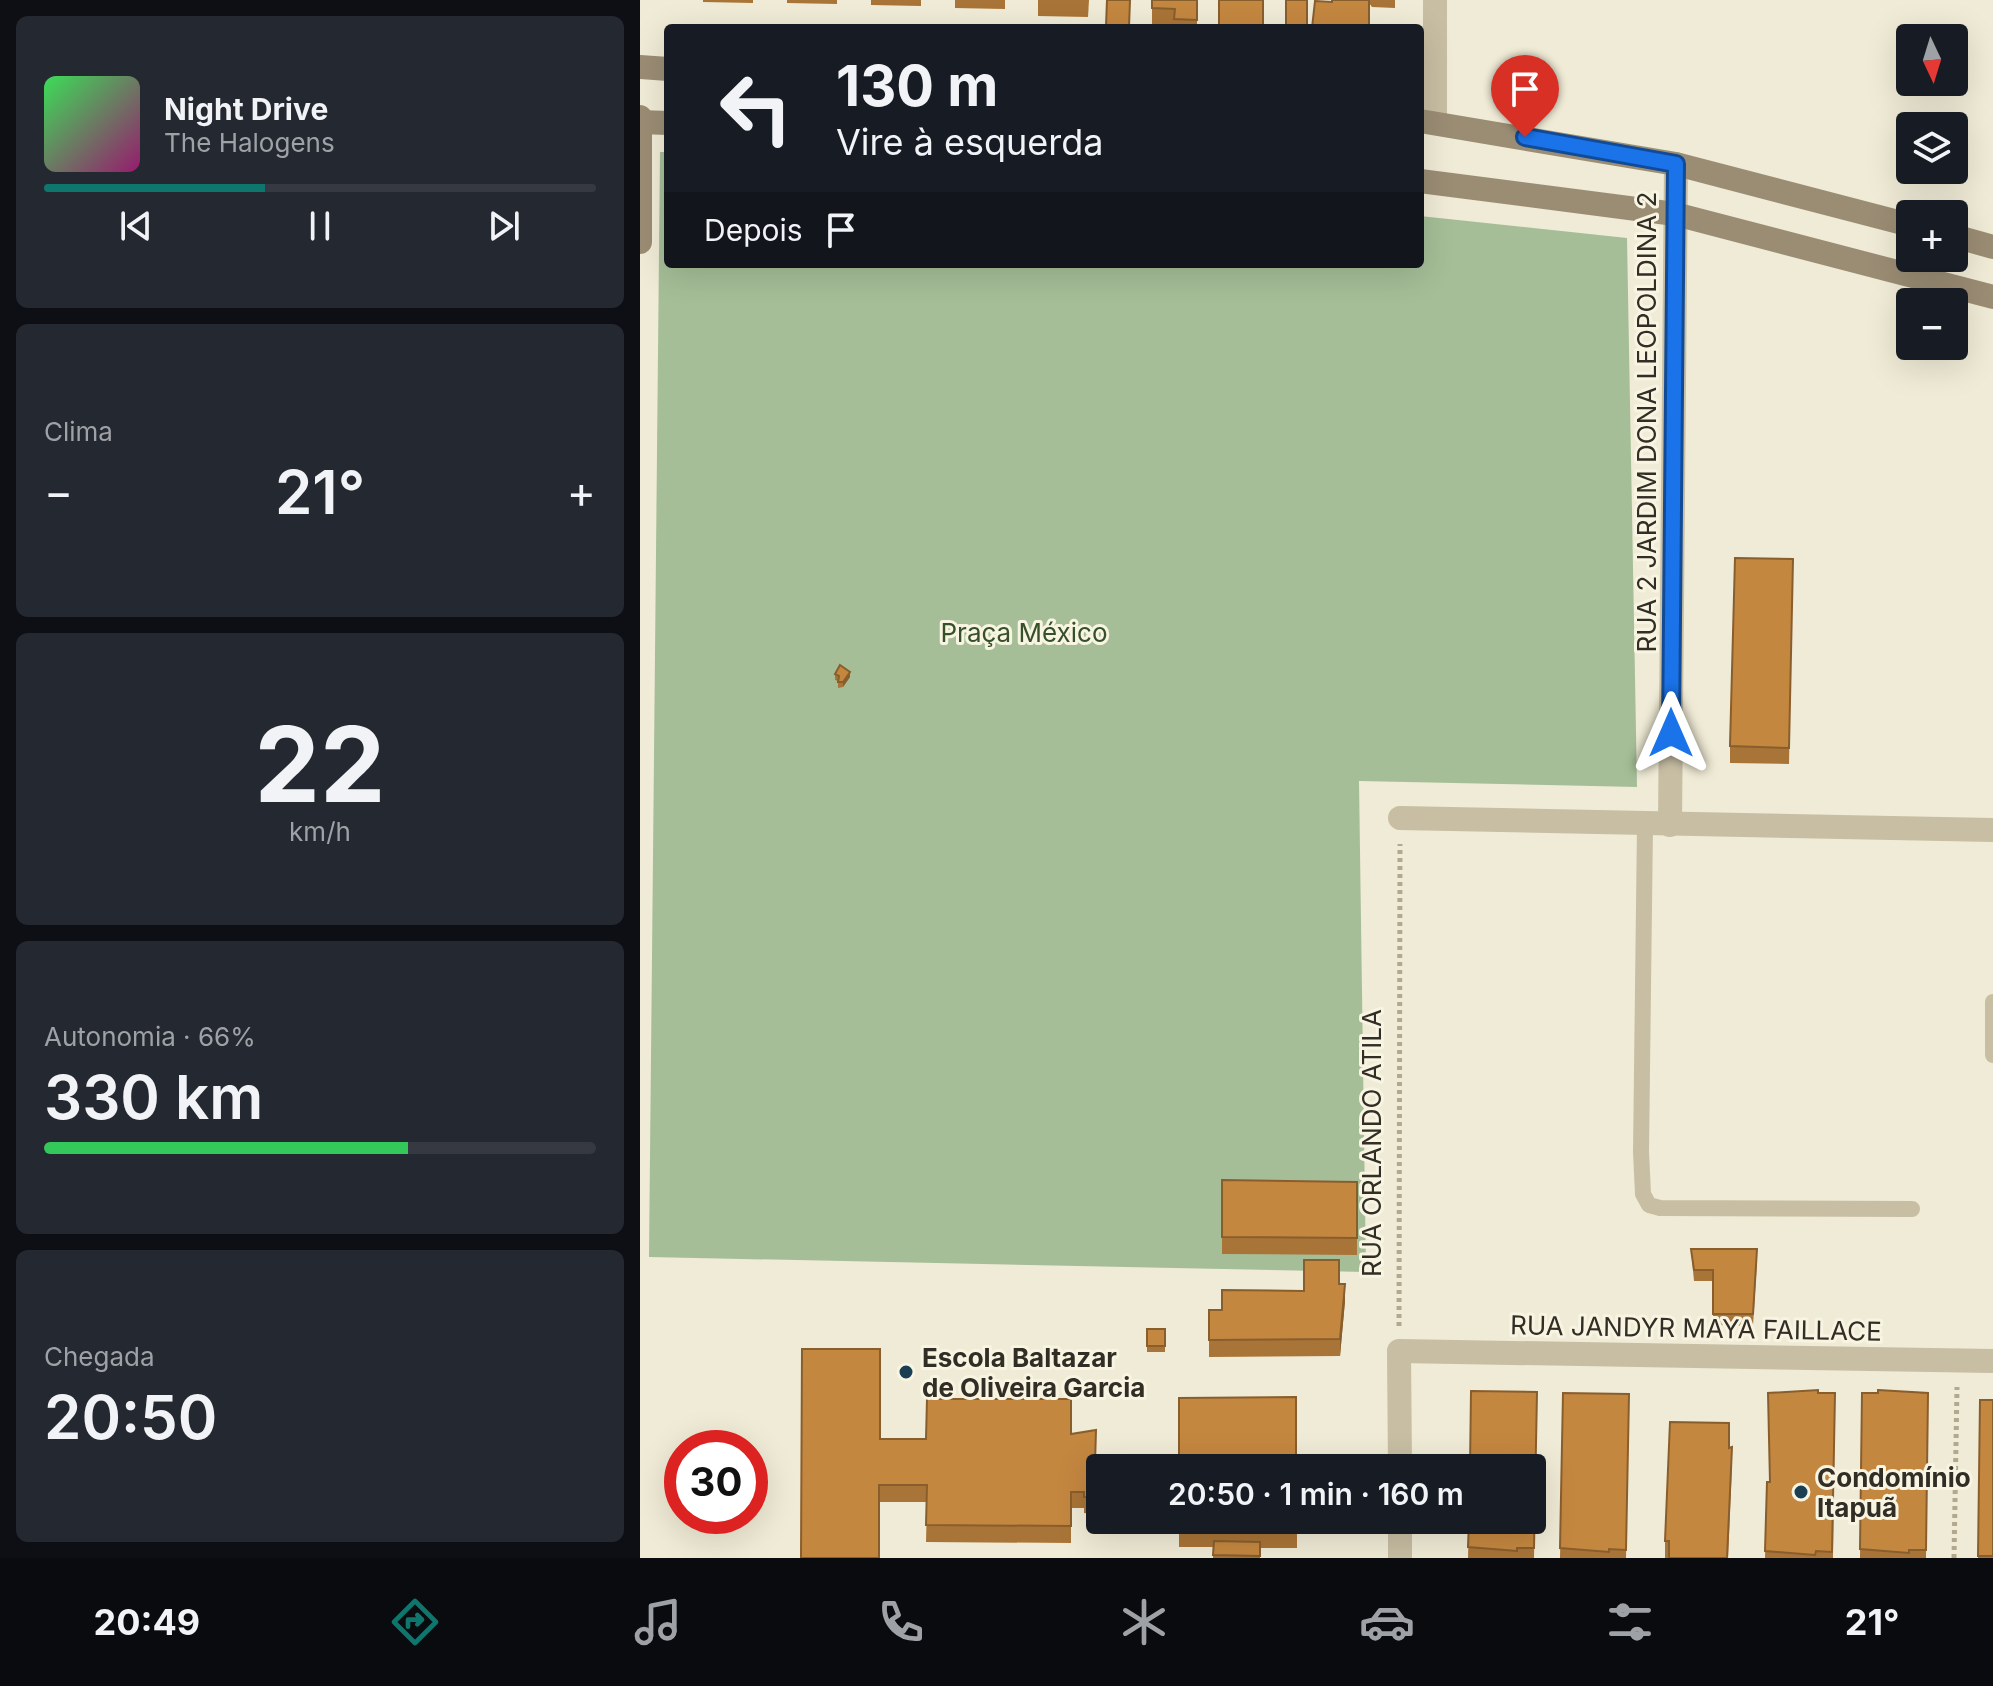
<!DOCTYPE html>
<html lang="pt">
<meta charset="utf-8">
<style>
:root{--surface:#171b24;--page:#242831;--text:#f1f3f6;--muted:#9ea1a6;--line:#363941;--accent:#0f766e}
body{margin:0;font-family:Inter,sans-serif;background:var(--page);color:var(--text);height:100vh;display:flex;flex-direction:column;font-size:30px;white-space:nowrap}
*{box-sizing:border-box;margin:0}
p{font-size:26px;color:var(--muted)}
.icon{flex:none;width:44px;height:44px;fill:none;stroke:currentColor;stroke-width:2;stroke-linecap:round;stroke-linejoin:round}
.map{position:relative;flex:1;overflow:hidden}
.drawer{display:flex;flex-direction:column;gap:16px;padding:16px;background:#0d0f14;width:640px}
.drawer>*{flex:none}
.top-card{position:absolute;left:24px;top:24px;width:760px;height:244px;border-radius:8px;box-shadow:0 8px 32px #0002;background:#171b24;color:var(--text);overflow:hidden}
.needle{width:52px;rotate:176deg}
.buttons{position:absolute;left:1256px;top:24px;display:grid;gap:16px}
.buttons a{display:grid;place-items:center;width:72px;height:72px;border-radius:8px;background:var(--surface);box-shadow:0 8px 32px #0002;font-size:40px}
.speed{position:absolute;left:24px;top:1430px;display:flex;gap:16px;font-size:40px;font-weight:700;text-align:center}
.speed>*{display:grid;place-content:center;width:104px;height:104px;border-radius:50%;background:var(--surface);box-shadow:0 8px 32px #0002;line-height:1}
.speed .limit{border:12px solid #d22;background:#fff;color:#111}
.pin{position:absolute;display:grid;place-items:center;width:68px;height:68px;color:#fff;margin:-82px -34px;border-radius:50% 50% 50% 0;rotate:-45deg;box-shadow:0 0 8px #0007}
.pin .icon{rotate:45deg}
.me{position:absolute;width:88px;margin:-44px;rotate:0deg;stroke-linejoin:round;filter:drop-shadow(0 0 6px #0008)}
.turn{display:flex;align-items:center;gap:28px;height:168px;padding:0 40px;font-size:36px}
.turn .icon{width:104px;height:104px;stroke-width:2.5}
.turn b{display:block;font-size:56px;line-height:68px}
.then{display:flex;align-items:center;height:76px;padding:0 40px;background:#0003;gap:16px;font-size:30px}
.big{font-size:60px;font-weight:600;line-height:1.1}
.drawer .widget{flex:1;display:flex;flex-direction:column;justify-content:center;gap:12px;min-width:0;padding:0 28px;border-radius:12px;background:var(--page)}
.drawer .dial{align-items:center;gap:0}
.dial b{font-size:104px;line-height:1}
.song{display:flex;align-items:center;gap:24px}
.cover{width:96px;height:96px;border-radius:12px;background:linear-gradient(135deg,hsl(130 70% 55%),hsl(320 70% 35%))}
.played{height:8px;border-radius:4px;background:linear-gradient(90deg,var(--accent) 40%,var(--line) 40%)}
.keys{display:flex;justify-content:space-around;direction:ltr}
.heat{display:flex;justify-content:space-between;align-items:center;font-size:44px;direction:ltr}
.charge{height:12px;border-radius:6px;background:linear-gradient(90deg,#34c759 66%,var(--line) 0)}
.trip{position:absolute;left:446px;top:1454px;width:460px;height:80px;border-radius:8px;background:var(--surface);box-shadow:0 8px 32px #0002;font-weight:600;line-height:80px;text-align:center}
.menu{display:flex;height:128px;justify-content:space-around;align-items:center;background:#090b0e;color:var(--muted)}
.menu .icon{width:56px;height:56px}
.menu .on{color:var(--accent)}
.menu b{font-size:36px;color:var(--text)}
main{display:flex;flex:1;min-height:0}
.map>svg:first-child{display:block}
.green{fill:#a5be97}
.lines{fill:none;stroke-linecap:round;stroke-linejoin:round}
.path{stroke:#b3a88d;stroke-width:5;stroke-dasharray:4 4;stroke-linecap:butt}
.lane{stroke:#c7bea3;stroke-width:16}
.street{stroke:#c7bea3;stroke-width:24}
.secondary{stroke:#9b8d74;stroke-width:24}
.wall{fill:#a97437}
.shaded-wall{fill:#895e2d}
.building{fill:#c48740;stroke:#895e2d;stroke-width:2}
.route-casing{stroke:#114b97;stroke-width:20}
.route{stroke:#1a73e8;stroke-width:14}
.poi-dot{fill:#1b3f52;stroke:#f8f4e2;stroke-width:3}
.labels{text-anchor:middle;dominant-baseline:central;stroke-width:6;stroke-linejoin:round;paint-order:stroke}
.street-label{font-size:26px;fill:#322d25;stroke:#f8f4e2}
.park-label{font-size:26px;fill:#365029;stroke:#f8f4e2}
.poi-label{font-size:26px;font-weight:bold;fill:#322d25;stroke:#f8f4e2;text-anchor:start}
</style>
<main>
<section class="drawer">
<div class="widget">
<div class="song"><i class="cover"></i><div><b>Night Drive</b><p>The Halogens</p></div></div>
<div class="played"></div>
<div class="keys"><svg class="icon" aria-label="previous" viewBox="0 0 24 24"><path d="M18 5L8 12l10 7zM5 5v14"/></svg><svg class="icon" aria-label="pause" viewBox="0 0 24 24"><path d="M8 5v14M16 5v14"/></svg><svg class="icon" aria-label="next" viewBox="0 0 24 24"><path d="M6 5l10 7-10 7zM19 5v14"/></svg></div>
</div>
<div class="widget"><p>Clima</p>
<div class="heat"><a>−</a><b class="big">21°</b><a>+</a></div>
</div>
<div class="widget dial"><b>22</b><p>km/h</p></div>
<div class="widget"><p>Autonomia · 66%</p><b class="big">330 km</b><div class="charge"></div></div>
<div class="widget"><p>Chegada</p><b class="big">20:50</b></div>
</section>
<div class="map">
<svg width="1353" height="1558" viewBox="0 0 1353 1558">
<rect width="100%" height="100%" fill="#f0ebd6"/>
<polygon class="green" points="20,152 28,152 28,264 780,264 780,216 987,238 997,787 719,781 726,1272 9,1257"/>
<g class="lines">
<g class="path">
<polyline points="759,1326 760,844"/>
<polyline points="1314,1558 1317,1387"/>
</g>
<g class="lane">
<polyline points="1005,824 1001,1152 1003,1194 1009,1205 1020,1208 1272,1209"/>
<polyline points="1353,1002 1353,1055"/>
</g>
<g class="street">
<polyline points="795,122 795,0"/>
<polyline points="760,818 1353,830"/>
<polyline points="1030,825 1036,164"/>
<polyline points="760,1468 759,1351 1353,1361"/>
<polyline points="760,1520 760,1558"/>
</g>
<g class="secondary">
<polyline points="0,67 28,69"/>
<polyline points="0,117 0,242"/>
<polyline points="780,121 1036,164 1270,225"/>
<polyline points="0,122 28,123"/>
<polyline points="780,181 1035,214 1353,297"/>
<polyline points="1314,236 1353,247"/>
</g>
</g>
<g class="wall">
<polygon points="63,0 113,0 113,3 63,2"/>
<polygon points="147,0 197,0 197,4 147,3"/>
<polygon points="231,0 281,0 281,6 231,5"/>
<polygon points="315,0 365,0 365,9 315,8"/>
<polygon points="398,0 449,0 448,17 398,16"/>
<polygon points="512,0 557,0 557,28 534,28 534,26 512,25"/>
<polygon points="692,0 755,0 755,8 732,7 729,3 692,2"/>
<polygon points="1153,559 1149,764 1090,763 1090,746"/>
<polygon points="195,674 210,677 203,687 198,688 198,681 195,680"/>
<polygon points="582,1180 717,1182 717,1255 582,1254"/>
<polygon points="1051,1249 1117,1261 1113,1326 1073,1325 1073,1281 1054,1281"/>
<polygon points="699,1284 705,1301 700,1356 569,1357 569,1310 582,1310"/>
<rect x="507" y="1329" width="18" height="23"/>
<polygon points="897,1392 894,1558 828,1558 829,1520"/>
<polygon points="923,1393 989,1394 986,1558 920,1558"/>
<polygon points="1178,1393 1195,1393 1193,1558 1125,1558 1127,1482 1130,1482"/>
<polygon points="1222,1393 1288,1393 1286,1558 1220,1558"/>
<polygon points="1340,1400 1353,1400 1353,1558 1338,1558"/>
<polygon points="431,1434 456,1446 454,1514 444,1513 444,1508 431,1508 431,1543 286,1542 287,1502 239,1502 240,1439 286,1439"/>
<polygon points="1089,1448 1092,1464 1088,1558 1025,1558 1025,1541"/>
<polygon points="539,1520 657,1520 657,1548 620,1548 620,1558 573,1558 573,1547 539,1547"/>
</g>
<g class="shaded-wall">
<polygon points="210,672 210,677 203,687 203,682"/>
<polygon points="705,1284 705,1301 700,1356 700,1339"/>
</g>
<g class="building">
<polygon points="467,0 490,0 489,27 466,26"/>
<polygon points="512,0 557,0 557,20 534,19 535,9 512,8"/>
<polygon points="579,0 623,0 623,27 579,28"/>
<rect x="646" y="0" width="21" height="28"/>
<polygon points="692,0 729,0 729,28 672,28 675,1 692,2"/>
<polygon points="1095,558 1153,559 1149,748 1090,746"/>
<polygon points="200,665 210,672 203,682 198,682 199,676 195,674"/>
<polygon points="582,1180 717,1182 717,1238 582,1237"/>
<polygon points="1051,1249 1117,1249 1113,1314 1073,1314 1073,1270 1054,1270"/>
<polygon points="664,1260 699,1260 699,1284 705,1284 700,1339 569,1340 569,1310 582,1310 582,1290 664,1291"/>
<rect x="507" y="1329" width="18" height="17"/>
<polygon points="162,1349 240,1349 240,1439 286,1439 287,1399 431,1399 431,1434 456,1430 454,1497 444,1497 444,1492 431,1492 431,1526 286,1525 287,1485 239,1485 239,1558 161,1558"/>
<polygon points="1178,1390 1178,1393 1195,1393 1192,1552 1176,1551 1175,1555 1125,1551 1127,1482 1130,1482 1128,1393"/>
<polygon points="1238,1390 1288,1393 1286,1550 1269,1550 1269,1553 1220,1549 1222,1393 1238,1393"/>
<polygon points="831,1391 897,1392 894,1548 877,1548 877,1551 828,1547 829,1520 892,1520 892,1468 830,1468"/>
<polygon points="923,1393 989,1394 986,1550 969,1549 969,1552 920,1548"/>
<polygon points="656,1397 656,1468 539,1468 539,1398"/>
<polygon points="1340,1400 1353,1400 1353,1556 1338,1556"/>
<polygon points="1030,1422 1089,1423 1089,1448 1092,1447 1087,1558 1029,1558 1029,1541 1025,1541"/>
<polygon points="539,1520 657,1520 657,1531 539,1530"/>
<polygon points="574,1541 620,1542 620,1556 573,1555"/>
</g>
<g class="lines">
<g class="route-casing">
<polyline id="route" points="885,137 1036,164 1031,733"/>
</g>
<use href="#route" class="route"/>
</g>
<g class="poi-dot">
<circle cx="266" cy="1372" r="8"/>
<circle cx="1161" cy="1492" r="8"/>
</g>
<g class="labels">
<g class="street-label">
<text transform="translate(1006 422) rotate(-90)">RUA 2 JARDIM DONA LEOPOLDINA 2</text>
<text transform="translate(731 1143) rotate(-90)">RUA ORLANDO ATILA</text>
<text transform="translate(1056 1328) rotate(1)">RUA JANDYR MAYA FAILLACE</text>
</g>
<g class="park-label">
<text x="384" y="632">Praça México</text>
</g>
<g class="poi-label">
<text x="282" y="1357">Escola Baltazar<tspan x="282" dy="30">de Oliveira Garcia</tspan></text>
<text x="1177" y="1477">Condomínio<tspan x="1177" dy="30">Itapuã</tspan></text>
</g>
</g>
</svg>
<div class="buttons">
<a><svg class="needle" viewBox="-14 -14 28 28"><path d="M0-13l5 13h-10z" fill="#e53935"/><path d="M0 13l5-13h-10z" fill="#9ea1a6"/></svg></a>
<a><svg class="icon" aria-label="layers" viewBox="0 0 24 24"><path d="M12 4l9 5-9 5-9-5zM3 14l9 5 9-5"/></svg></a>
<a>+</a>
<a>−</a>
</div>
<div class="speed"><div class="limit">30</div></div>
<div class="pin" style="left:885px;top:137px;background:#d93025"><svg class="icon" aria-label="arrive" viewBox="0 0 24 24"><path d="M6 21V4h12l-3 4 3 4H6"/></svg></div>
<svg class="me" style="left:1031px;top:733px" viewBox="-20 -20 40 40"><path d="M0-17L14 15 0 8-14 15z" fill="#1a73e8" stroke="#fff" stroke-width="4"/></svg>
<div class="trip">20:50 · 1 min · 160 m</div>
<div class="top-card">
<div class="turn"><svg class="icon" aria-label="left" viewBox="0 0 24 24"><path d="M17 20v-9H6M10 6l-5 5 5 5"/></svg><div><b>130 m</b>Vire à esquerda</div></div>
<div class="then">Depois<svg class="icon" aria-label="arrive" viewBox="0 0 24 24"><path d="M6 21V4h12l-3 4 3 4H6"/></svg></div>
</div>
</div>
</main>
<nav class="menu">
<b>20:49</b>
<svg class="icon on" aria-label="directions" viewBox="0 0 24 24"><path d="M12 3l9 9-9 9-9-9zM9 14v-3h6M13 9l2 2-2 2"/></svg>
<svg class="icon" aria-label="music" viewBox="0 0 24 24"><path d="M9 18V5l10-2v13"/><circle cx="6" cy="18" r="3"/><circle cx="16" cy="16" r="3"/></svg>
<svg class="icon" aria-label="phone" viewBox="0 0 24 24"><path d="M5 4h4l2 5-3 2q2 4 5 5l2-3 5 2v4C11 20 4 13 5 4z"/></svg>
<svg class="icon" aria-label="climate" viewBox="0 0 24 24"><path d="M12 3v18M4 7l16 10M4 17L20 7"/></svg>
<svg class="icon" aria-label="car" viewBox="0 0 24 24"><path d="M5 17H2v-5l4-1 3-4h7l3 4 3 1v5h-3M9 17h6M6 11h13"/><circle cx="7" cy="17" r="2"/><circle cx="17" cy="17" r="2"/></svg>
<svg class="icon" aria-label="filters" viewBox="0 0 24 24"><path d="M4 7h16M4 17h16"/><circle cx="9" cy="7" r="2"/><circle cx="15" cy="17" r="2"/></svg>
<b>21°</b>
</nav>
